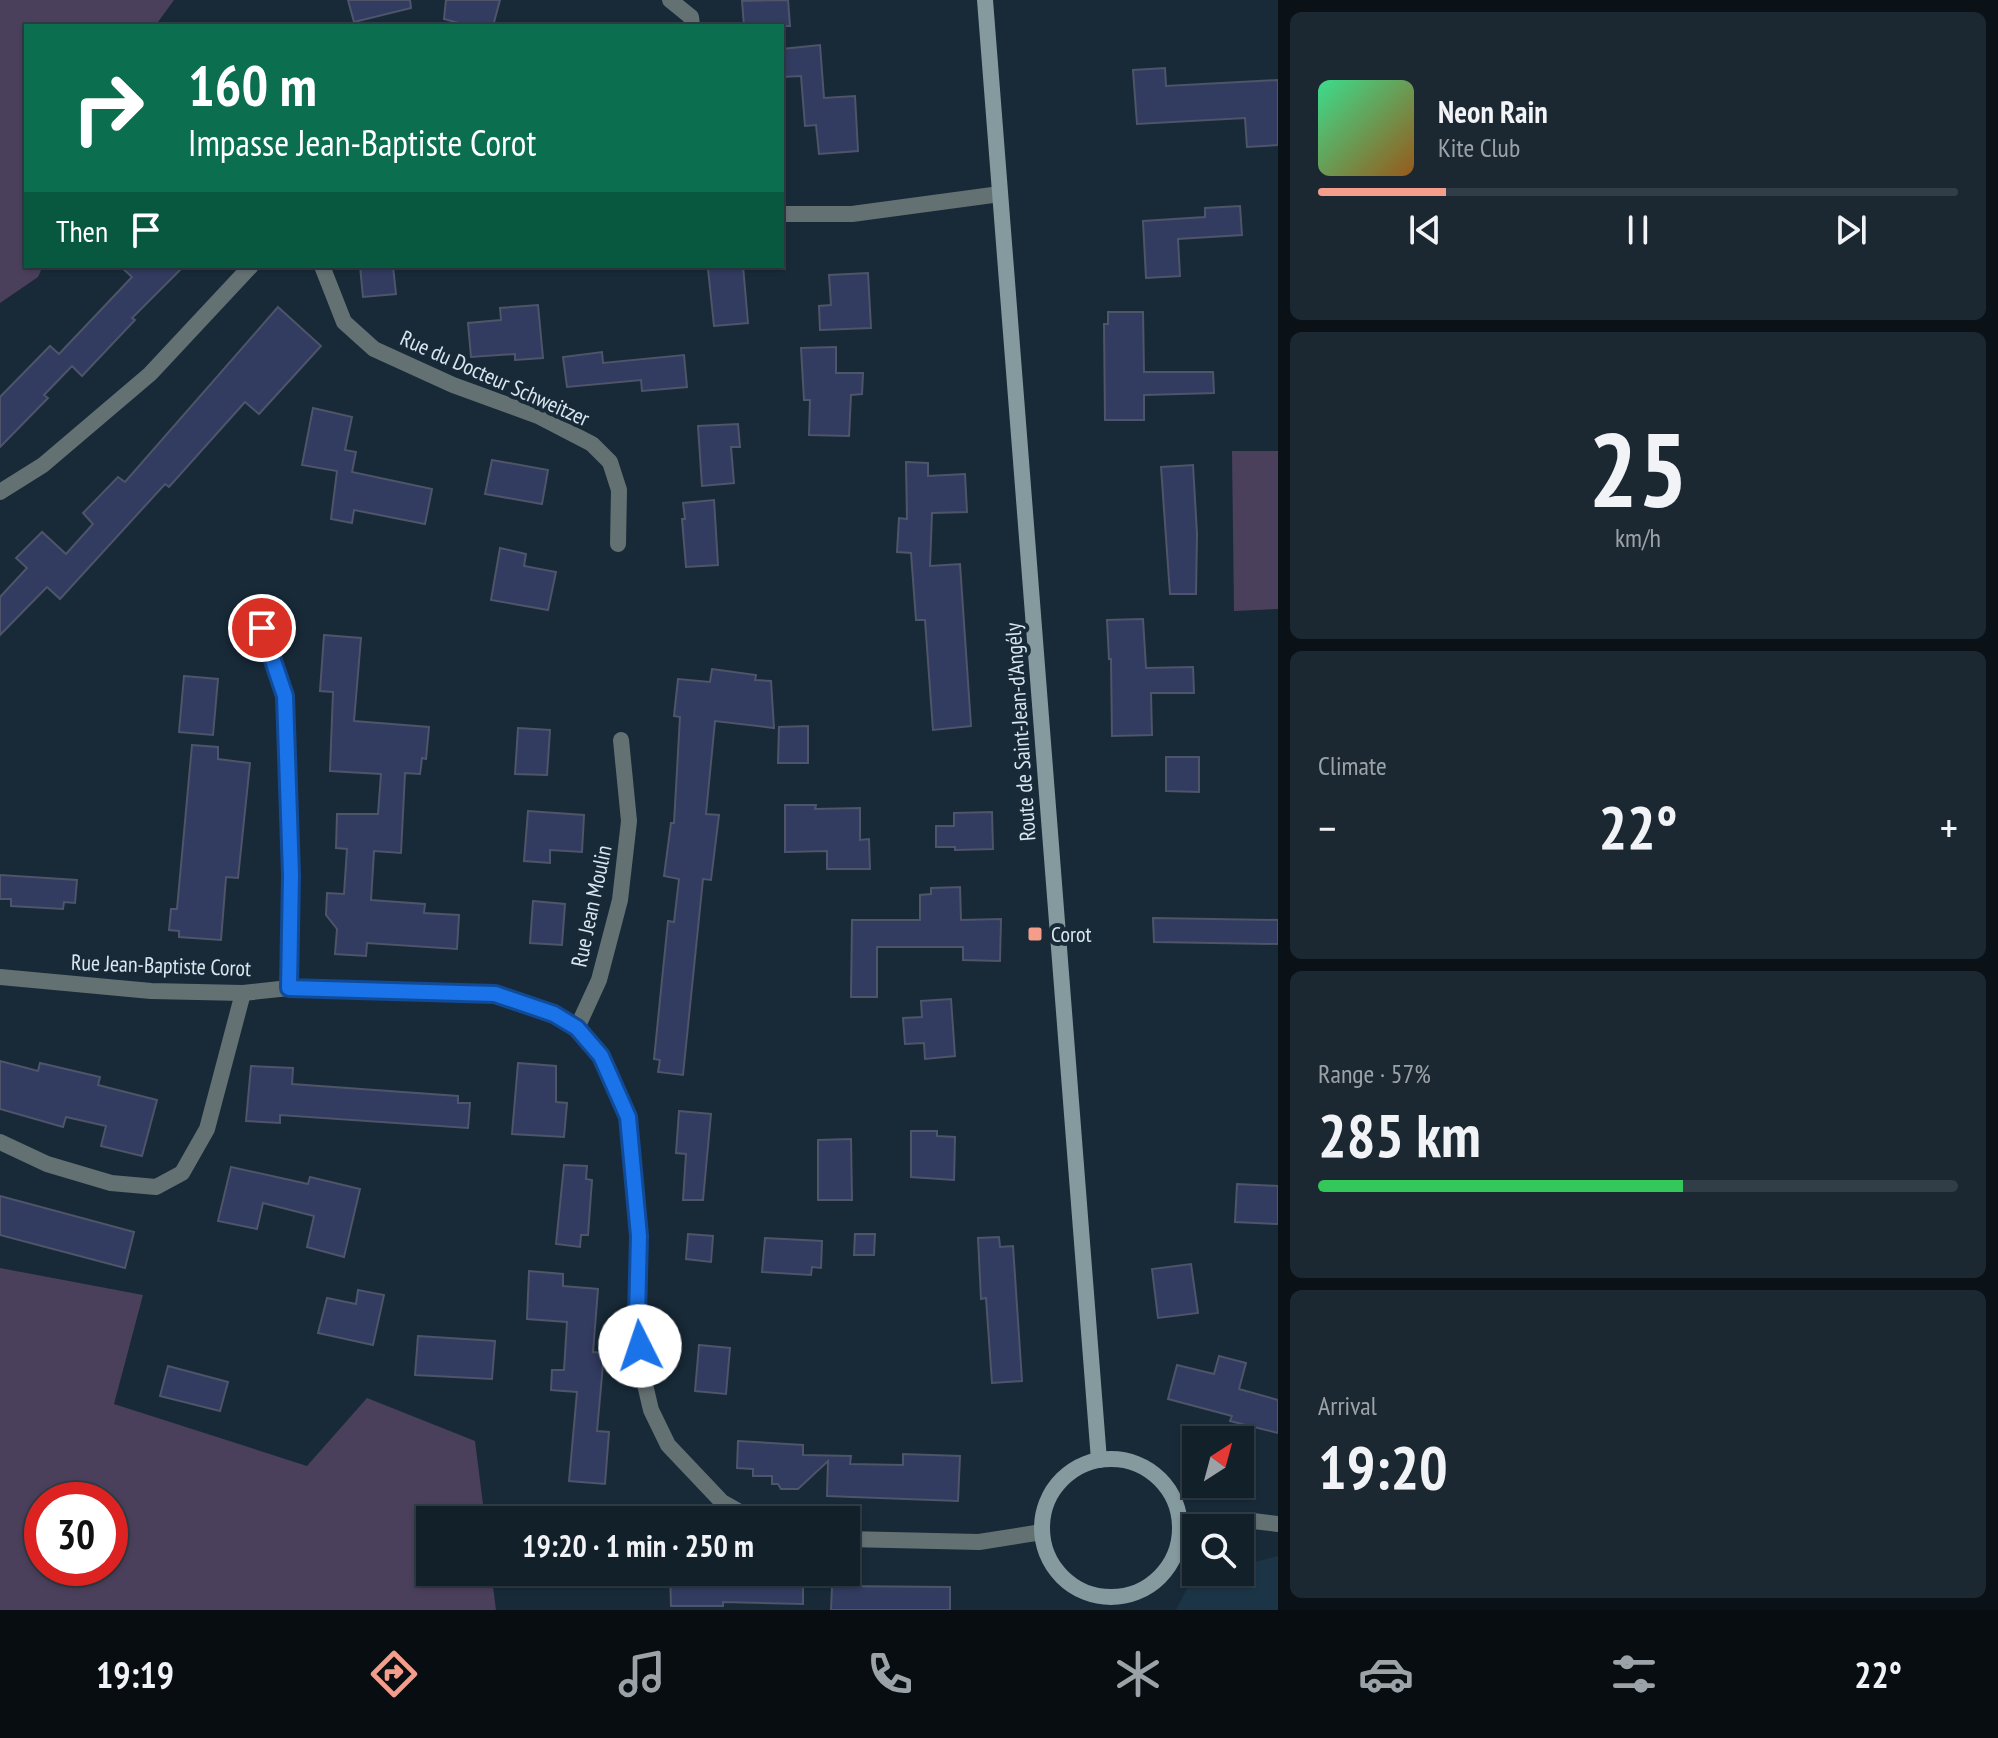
<!DOCTYPE html>
<meta charset="utf-8">
<style>
:root{--surface:#12202a;--page:#1b2832;--text:#f1f3f6;--muted:#9ca3a8;--line:#313e47;--accent:#f49d8b}
body{margin:0;font-family:"PT Sans Narrow",sans-serif;background:var(--page);color:var(--text);height:100vh;display:flex;flex-direction:column;font-size:30px;white-space:nowrap}
*{box-sizing:border-box;margin:0}
p{font-size:26px;color:var(--muted)}
.icon{flex:none;width:44px;height:44px;fill:none;stroke:currentColor;stroke-width:2;stroke-linecap:round;stroke-linejoin:round}
.map{position:relative;flex:1;overflow:hidden}
.side{display:flex;flex-direction:column;gap:12px;padding:12px;background:#0a1217;width:720px}
.side>*{flex:none}
.top-card{position:absolute;left:24px;top:24px;width:760px;height:244px;border-radius:0px;box-shadow:0 2px 6px #0004,0 0 0 2px var(--line);background:#0b6e4f;color:#fff;overflow:hidden}
.needle{width:52px;rotate:36deg}
.fabs{position:absolute;left:1182px;top:1426px;display:grid;gap:16px}
.fabs a{display:grid;place-items:center;width:72px;height:72px;border-radius:0px;background:var(--surface);box-shadow:0 2px 6px #0004,0 0 0 2px var(--line);font-size:40px}
.speed{position:absolute;left:24px;top:1482px;display:flex;gap:16px;font-size:40px;font-weight:700;text-align:center}
.speed>*{display:grid;place-content:center;width:104px;height:104px;border-radius:50%;background:var(--surface);box-shadow:0 2px 6px #0004,0 0 0 2px var(--line);line-height:1}
.speed .limit{border:12px solid #d22;background:#fff;color:#111}
.pin{position:absolute;display:grid;place-items:center;width:68px;height:68px;color:#fff;margin:-34px;border:4px solid #fff;border-radius:50%;box-shadow:0 2px 8px #0007}
.me{position:absolute;width:88px;margin:-44px;rotate:356deg;stroke-linejoin:round;filter:drop-shadow(0 0 6px #0008)}
.turn{display:flex;align-items:center;gap:28px;height:168px;padding:0 32px;font-size:36px}
.turn .icon{width:104px;height:104px;stroke-width:2.5}
.turn b{display:block;font-size:56px;line-height:68px}
.then{display:flex;align-items:center;height:76px;padding:0 32px;background:#0003;gap:16px;font-size:30px}
.big{font-size:60px;font-weight:600;line-height:1.1}
.side .tile{flex:1;display:flex;flex-direction:column;justify-content:center;gap:12px;min-width:0;padding:0 28px;border-radius:12px;background:var(--page)}
.side .dial{align-items:center;gap:0}
.dial b{font-size:104px;line-height:1}
.song{display:flex;align-items:center;gap:24px}
.cover{width:96px;height:96px;border-radius:12px;background:linear-gradient(135deg,hsl(150 70% 55%),hsl(30 70% 35%))}
.played{height:8px;border-radius:4px;background:linear-gradient(90deg,var(--accent) 20%,var(--line) 20%)}
.keys{display:flex;justify-content:space-around;direction:ltr}
.heat{display:flex;justify-content:space-between;align-items:center;font-size:44px;direction:ltr}
.charge{height:12px;border-radius:6px;background:linear-gradient(90deg,#34c759 57%,var(--line) 0)}
.trip{position:absolute;left:416px;top:1506px;width:444px;height:80px;border-radius:0px;background:var(--surface);box-shadow:0 2px 6px #0004,0 0 0 2px var(--line);font-weight:600;line-height:80px;text-align:center}
.tabs{display:flex;height:128px;justify-content:space-around;align-items:center;background:#070d11;color:var(--muted)}
.tabs .icon{width:56px;height:56px}
.tabs .selected{color:var(--accent)}
.tabs b{font-size:36px;color:var(--text)}
main{display:flex;flex:1;min-height:0}
.map>svg:first-child{display:block}
.built{fill:#1c3546}
.green{fill:#4b405c;fill-rule:evenodd}
.building{fill:#323b60;stroke:#4e5469;stroke-width:2}
.lines{fill:none;stroke-linecap:round;stroke-linejoin:round}
.minor{stroke:#647173;stroke-width:16}
.tertiary{stroke:#647173;stroke-width:16}
.secondary{stroke:#859a9e;stroke-width:16}
.route-casing{stroke:#114b97;stroke-width:20}
.route{stroke:#1a73e8;stroke-width:14}
.poi-dot{fill:#f49d8b;stroke:#182a38;stroke-width:3}
.labels{text-anchor:middle;dominant-baseline:central;stroke-width:8;stroke-linejoin:round;paint-order:stroke}
.street-label{font-size:22px;fill:#dae6ef;stroke:#182a38}
.poi-label{font-size:22px;fill:#dae6ef;stroke:#182a38;text-anchor:start}
</style>
<main>
<div class="map">
<svg width="1278" height="1610" viewBox="0 0 1278 1610">
<rect width="100%" height="100%" fill="#182a38"/>
<polygon class="built" points="1278,1556 1278,1610 1176,1610 1192,1579 1219,1572 1240,1572 1240,1566"/>
<g class="green">
<polygon points="0,0 174,0 155,26 26,26 26,266 43,266 38,277 0,303"/>
<polygon points="1232,451 1278,451 1278,609 1234,611"/>
<path d="M0,1268L143,1295L114,1404L307,1466L367,1398L475,1441L485,1520H430V1572H491L496,1610H0ZM110,1500V1568H42V1500Z"/>
</g>
<g class="building">
<polygon points="348,0 410,0 411,8 354,22"/>
<polygon points="446,0 500,0 493,26 470,26 444,19"/>
<polygon points="788,0 790,26 744,26 742,1"/>
<polygon points="820,45 824,98 855,96 858,151 819,154 816,125 805,126 801,76 782,77 782,49"/>
<polygon points="1165,68 1166,86 1278,80 1278,145 1247,147 1245,118 1137,124 1133,70"/>
<polygon points="1240,206 1242,235 1178,239 1180,276 1146,278 1143,221 1205,217 1205,208"/>
<polygon points="120,266 184,266 132,318 135,320 82,376 72,366 44,395 48,398 0,447 0,397 50,346 59,354 132,277"/>
<polygon points="360,266 393,266 396,294 363,297"/>
<polygon points="743,266 748,323 714,326 708,269"/>
<polygon points="868,273 871,328 820,330 819,306 831,305 829,275"/>
<polygon points="538,305 543,358 515,360 515,354 471,357 468,323 501,320 500,308"/>
<polygon points="278,307 321,346 259,414 245,402 169,487 165,484 60,599 47,587 0,635 0,597 27,568 16,558 42,532 66,554 93,524 83,513 118,477 125,482"/>
<polygon points="1108,312 1143,312 1144,372 1213,372 1214,393 1144,395 1144,420 1105,420 1104,324 1108,324"/>
<polygon points="836,347 836,373 863,373 862,394 851,395 849,436 809,435 810,400 804,400 801,348"/>
<polygon points="602,352 603,363 684,355 687,387 642,391 641,380 567,387 563,357"/>
<polygon points="313,408 352,417 345,450 356,452 352,472 432,489 425,524 354,510 352,523 331,519 337,471 302,465"/>
<polygon points="738,424 740,447 731,447 734,483 702,486 698,426"/>
<polygon points="492,460 548,470 542,504 485,494"/>
<polygon points="906,462 928,463 928,476 965,474 967,512 932,513 930,566 960,564 971,726 933,730 925,620 916,620 911,553 897,552 899,518 907,519"/>
<polygon points="1193,465 1197,534 1196,594 1170,594 1161,467"/>
<polygon points="714,500 718,565 686,567 682,519 685,519 683,503"/>
<polygon points="500,548 526,554 524,566 556,572 548,610 491,600"/>
<polygon points="1143,619 1146,668 1193,667 1194,693 1151,693 1152,735 1112,736 1111,659 1109,659 1107,620"/>
<polygon points="324,635 361,638 354,721 429,727 426,759 422,758 420,774 405,773 401,853 374,851 371,900 425,904 424,913 459,915 457,949 367,943 366,956 335,954 337,929 326,915 327,893 344,894 347,849 336,848 337,814 378,814 381,774 330,771 333,692 320,691"/>
<polygon points="712,669 756,675 755,680 771,681 774,728 715,721 706,814 719,815 711,880 703,879 683,1075 658,1072 660,1060 654,1059 668,921 674,922 679,879 664,876 671,823 674,823 680,717 674,716 678,679 710,682"/>
<polygon points="184,676 218,679 213,735 179,732"/>
<polygon points="808,726 808,763 778,763 779,727"/>
<polygon points="518,728 550,730 547,775 515,774"/>
<polygon points="192,745 218,747 218,759 250,763 238,878 226,877 221,940 179,937 179,931 169,930 171,909 177,909"/>
<polygon points="1166,757 1199,757 1199,792 1166,791"/>
<polygon points="785,805 816,805 815,809 860,808 860,840 869,839 870,869 827,869 827,851 785,852"/>
<polygon points="528,811 584,815 582,852 550,850 550,863 524,861"/>
<polygon points="992,812 993,849 955,850 955,847 936,847 936,826 954,826 954,813"/>
<polygon points="0,875 77,880 75,903 64,902 63,909 11,906 11,899 0,899"/>
<polygon points="960,887 961,920 1001,919 1000,961 963,960 963,947 877,947 877,997 851,997 852,920 920,920 920,895 931,894 931,888"/>
<polygon points="533,901 565,904 562,945 530,943"/>
<polygon points="1153,918 1278,920 1278,944 1154,942"/>
<polygon points="951,999 955,1056 925,1059 924,1043 905,1044 903,1018 922,1017 921,1001"/>
<polygon points="0,1061 38,1071 40,1063 100,1077 98,1085 157,1100 142,1156 101,1146 106,1126 66,1117 63,1127 0,1109"/>
<polygon points="518,1063 556,1066 556,1102 567,1103 564,1137 512,1134"/>
<polygon points="251,1066 293,1068 292,1084 458,1096 458,1103 470,1103 468,1128 280,1115 280,1123 246,1121"/>
<polygon points="679,1111 711,1114 703,1200 683,1200 686,1154 676,1153"/>
<polygon points="911,1131 937,1131 937,1136 955,1137 954,1180 911,1177"/>
<polygon points="851,1139 852,1200 818,1200 818,1140"/>
<polygon points="564,1165 587,1166 586,1179 592,1180 588,1235 581,1235 580,1247 556,1244"/>
<polygon points="231,1167 308,1184 310,1177 360,1189 344,1257 307,1247 314,1216 263,1203 257,1229 218,1221"/>
<polygon points="1237,1184 1278,1186 1278,1224 1235,1222"/>
<polygon points="0,1196 134,1232 125,1268 0,1235"/>
<polygon points="688,1234 713,1236 711,1262 686,1259"/>
<polygon points="855,1234 875,1234 874,1255 854,1255"/>
<polygon points="999,1237 1000,1247 1013,1246 1022,1381 992,1383 986,1298 981,1299 978,1238"/>
<polygon points="765,1238 822,1241 821,1268 812,1267 811,1275 762,1272"/>
<polygon points="1191,1264 1198,1313 1158,1318 1152,1269"/>
<polygon points="529,1271 563,1274 563,1286 598,1289 593,1352 604,1353 597,1431 609,1432 605,1484 569,1481 577,1392 551,1390 552,1370 564,1370 567,1322 527,1319"/>
<polygon points="358,1290 384,1295 373,1345 318,1333 327,1298 356,1304"/>
<polygon points="418,1336 495,1341 492,1379 415,1375"/>
<polygon points="699,1345 730,1348 726,1394 695,1391"/>
<polygon points="1219,1356 1246,1363 1239,1389 1278,1400 1278,1433 1230,1421 1232,1416 1168,1399 1177,1365 1214,1374"/>
<polygon points="168,1366 228,1382 220,1411 160,1396"/>
<polygon points="738,1441 803,1445 803,1455 851,1456 850,1464 903,1465 903,1454 960,1456 958,1501 827,1496 828,1461 798,1489 781,1489 778,1484 772,1484 772,1476 753,1476 753,1469 737,1468"/>
<polygon points="670,1572 710,1572 710,1578 760,1577 760,1572 803,1572 803,1604 723,1602 723,1606 671,1606"/>
<polygon points="832,1586 950,1587 950,1610 831,1610"/>
</g>
<g class="lines">
<g class="minor">
<polyline points="670,0 691,17 692,26"/>
<polyline points="782,214 852,214 1000,194"/>
<polyline points="322,266 344,322 374,349 453,385 538,416 592,444 610,462 619,490 618,544"/>
<polyline points="0,492 43,465 150,374 251,266"/>
<polyline points="262,628 285,696 291,875 289,988"/>
<polyline points="0,977 151,991 243,993 289,988 495,994 554,1014 577,1028 601,1056 628,1117 639,1236 637,1316 643,1376 651,1410 668,1445 722,1502 754,1520"/>
<polyline points="577,1028 599,980 620,900 629,821 621,740"/>
<polyline points="0,1142 47,1164 111,1183 156,1187 182,1173 207,1129 243,993"/>
<polyline points="846,1539 979,1542 1042,1532"/>
</g>
<polyline class="tertiary" points="1180,1527 1253,1521 1278,1524"/>
<g class="secondary">
<polyline points="985,0 1099,1460"/>
<circle cx="1111" cy="1528" r="69"/>
</g>
</g>
<g class="lines">
<g class="route-casing">
<polyline id="route" points="262,628 285,696 291,875 289,988 495,994 554,1014 577,1028 601,1056 628,1117 639,1236 637,1316 640,1346"/>
</g>
<use href="#route" class="route"/>
</g>
<rect class="poi-dot" x="1027" y="926" width="16" height="16" rx="4"/>
<g class="labels">
<g class="street-label">
<text transform="translate(495 378) rotate(24)">Rue du Docteur Schweitzer</text>
<text transform="translate(1020 732) rotate(-94)">Route de Saint-Jean-d'Angély</text>
<text transform="translate(591 906) rotate(-78)">Rue Jean Moulin</text>
<text transform="translate(161 965) rotate(2)">Rue Jean-Baptiste Corot</text>
</g>
<g class="poi-label">
<text x="1051" y="934">Corot</text>
</g>
</g>
</svg>
<div class="fabs">
<a><svg class="needle" viewBox="-14 -14 28 28"><path d="M0-13l5 13h-10z" fill="#e53935"/><path d="M0 13l5-13h-10z" fill="#9ca3a8"/></svg></a>
<a><svg class="icon" aria-label="search" viewBox="0 0 24 24"><circle cx="10" cy="10" r="6"/><path d="M15 15l6 6"/></svg></a>
</div>
<div class="speed"><div class="limit">30</div></div>
<div class="pin" style="left:262px;top:628px;background:#d93025"><svg class="icon" aria-label="arrive" viewBox="0 0 24 24"><path d="M6 21V4h12l-3 4 3 4H6"/></svg></div>
<svg class="me" style="left:640px;top:1346px" viewBox="-20 -20 40 40"><circle r="19" fill="#fff"/><path d="M0-13L10 11 0 6-10 11z" fill="#1a73e8"/></svg>
<div class="trip">19:20 · 1 min · 250 m</div>
<div class="top-card">
<div class="turn"><svg class="icon" aria-label="right" viewBox="0 0 24 24"><path d="M7 20v-9h11M14 6l5 5-5 5"/></svg><div><b>160 m</b>Impasse Jean-Baptiste Corot</div></div>
<div class="then">Then<svg class="icon" aria-label="arrive" viewBox="0 0 24 24"><path d="M6 21V4h12l-3 4 3 4H6"/></svg></div>
</div>
</div>
<section class="side">
<div class="tile">
<div class="song"><i class="cover"></i><div><b>Neon Rain</b><p>Kite Club</p></div></div>
<div class="played"></div>
<div class="keys"><svg class="icon" aria-label="previous" viewBox="0 0 24 24"><path d="M18 5L8 12l10 7zM5 5v14"/></svg><svg class="icon" aria-label="pause" viewBox="0 0 24 24"><path d="M8 5v14M16 5v14"/></svg><svg class="icon" aria-label="next" viewBox="0 0 24 24"><path d="M6 5l10 7-10 7zM19 5v14"/></svg></div>
</div>
<div class="tile dial"><b>25</b><p>km/h</p></div>
<div class="tile"><p>Climate</p>
<div class="heat"><a>−</a><b class="big">22°</b><a>+</a></div>
</div>
<div class="tile"><p>Range · 57%</p><b class="big">285 km</b><div class="charge"></div></div>
<div class="tile"><p>Arrival</p><b class="big">19:20</b></div>
</section>
</main>
<nav class="tabs">
<b>19:19</b>
<svg class="icon selected" aria-label="directions" viewBox="0 0 24 24"><path d="M12 3l9 9-9 9-9-9zM9 14v-3h6M13 9l2 2-2 2"/></svg>
<svg class="icon" aria-label="music" viewBox="0 0 24 24"><path d="M9 18V5l10-2v13"/><circle cx="6" cy="18" r="3"/><circle cx="16" cy="16" r="3"/></svg>
<svg class="icon" aria-label="phone" viewBox="0 0 24 24"><path d="M5 4h4l2 5-3 2q2 4 5 5l2-3 5 2v4C11 20 4 13 5 4z"/></svg>
<svg class="icon" aria-label="climate" viewBox="0 0 24 24"><path d="M12 3v18M4 7l16 10M4 17L20 7"/></svg>
<svg class="icon" aria-label="car" viewBox="0 0 24 24"><path d="M5 17H2v-5l4-1 3-4h7l3 4 3 1v5h-3M9 17h6M6 11h13"/><circle cx="7" cy="17" r="2"/><circle cx="17" cy="17" r="2"/></svg>
<svg class="icon" aria-label="filters" viewBox="0 0 24 24"><path d="M4 7h16M4 17h16"/><circle cx="9" cy="7" r="2"/><circle cx="15" cy="17" r="2"/></svg>
<b>22°</b>
</nav>
